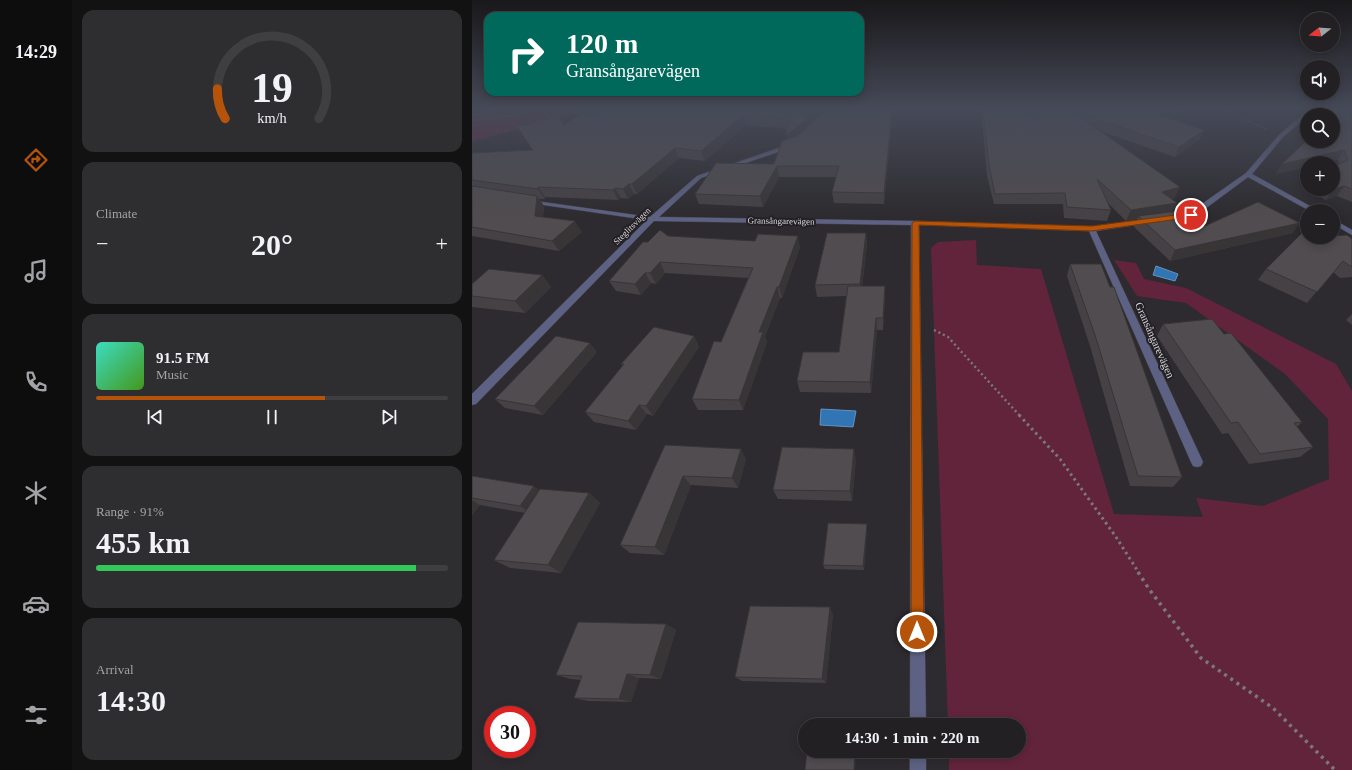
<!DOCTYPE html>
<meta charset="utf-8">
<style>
:root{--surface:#222023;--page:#2e2d30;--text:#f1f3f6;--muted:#a2a3a6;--line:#3f3e41;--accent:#b45309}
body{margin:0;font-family:Georgia,serif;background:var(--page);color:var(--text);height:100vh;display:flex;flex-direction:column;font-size:15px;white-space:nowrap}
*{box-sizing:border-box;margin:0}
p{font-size:13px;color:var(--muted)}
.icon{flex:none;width:22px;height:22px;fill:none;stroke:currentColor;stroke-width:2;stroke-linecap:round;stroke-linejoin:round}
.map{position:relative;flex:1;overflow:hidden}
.details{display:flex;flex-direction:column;gap:10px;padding:10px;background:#131213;width:400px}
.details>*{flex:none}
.hud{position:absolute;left:12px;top:12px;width:380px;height:84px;border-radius:12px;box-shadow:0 2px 10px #0003,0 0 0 1px var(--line);background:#00695c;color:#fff;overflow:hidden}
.needle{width:26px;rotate:253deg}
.controls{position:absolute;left:828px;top:12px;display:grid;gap:8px}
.controls a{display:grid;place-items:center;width:40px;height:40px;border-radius:50%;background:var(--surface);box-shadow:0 2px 10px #0003,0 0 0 1px var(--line);font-size:20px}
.speed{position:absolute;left:12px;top:706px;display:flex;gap:8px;font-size:20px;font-weight:700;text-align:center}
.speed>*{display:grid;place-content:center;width:52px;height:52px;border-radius:50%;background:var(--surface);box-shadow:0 2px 10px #0003,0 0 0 1px var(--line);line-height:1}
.speed .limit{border:6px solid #d22;background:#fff;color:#111}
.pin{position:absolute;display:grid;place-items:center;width:34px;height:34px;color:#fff;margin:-17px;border:2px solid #fff;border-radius:50%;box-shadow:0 1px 4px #0007}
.me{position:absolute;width:44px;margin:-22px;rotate:0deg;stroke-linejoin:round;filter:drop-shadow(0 0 3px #0008)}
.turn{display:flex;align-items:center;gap:14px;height:84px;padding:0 16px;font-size:18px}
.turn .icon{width:52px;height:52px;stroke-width:2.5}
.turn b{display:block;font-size:28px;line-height:34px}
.big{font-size:30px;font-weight:700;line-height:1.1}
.details .tile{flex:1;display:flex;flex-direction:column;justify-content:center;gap:6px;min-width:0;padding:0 14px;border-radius:12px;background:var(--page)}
.details .dial{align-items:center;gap:0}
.dial svg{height:104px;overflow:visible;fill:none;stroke:var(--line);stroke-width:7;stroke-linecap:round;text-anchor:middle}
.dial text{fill:var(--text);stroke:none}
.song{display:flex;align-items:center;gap:12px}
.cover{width:48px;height:48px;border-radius:6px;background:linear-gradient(135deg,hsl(170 70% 55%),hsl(100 70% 35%))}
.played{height:4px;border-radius:2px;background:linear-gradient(90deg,var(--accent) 65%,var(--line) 65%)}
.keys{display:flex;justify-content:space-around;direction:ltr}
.heat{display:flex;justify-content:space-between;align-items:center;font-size:22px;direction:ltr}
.charge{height:6px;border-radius:3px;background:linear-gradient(90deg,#34c759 91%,var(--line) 0)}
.trip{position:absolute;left:326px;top:718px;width:228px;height:40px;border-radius:20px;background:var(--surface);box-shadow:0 2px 10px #0003,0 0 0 1px var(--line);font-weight:700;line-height:40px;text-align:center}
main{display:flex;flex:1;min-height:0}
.tab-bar{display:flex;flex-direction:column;width:72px;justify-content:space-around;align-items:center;background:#0e0d0e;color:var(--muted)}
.tab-bar .icon{width:28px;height:28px}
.tab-bar .current{color:var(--accent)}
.tab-bar b{font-size:18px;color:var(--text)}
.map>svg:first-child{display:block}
.green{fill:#62243b}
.water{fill:#3275b5;stroke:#6492c0}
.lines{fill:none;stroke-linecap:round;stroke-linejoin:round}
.minor-casing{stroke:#48464a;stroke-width:1}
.path-far3{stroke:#79787b;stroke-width:1.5;stroke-dasharray:1 2;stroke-linecap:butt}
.path-far2{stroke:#79787b;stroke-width:2.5;stroke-dasharray:2 3;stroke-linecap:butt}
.path-far1{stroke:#79787b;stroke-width:3;stroke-dasharray:2.5 3.5;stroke-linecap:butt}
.path{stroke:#79787b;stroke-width:3.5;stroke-dasharray:3 4.5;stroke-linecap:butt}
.minor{fill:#5d6284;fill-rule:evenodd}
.wall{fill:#454144}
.shaded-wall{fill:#383537}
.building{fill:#504c4f;stroke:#383537}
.route{fill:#b45309;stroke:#753606}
.labels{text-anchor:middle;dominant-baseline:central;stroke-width:4;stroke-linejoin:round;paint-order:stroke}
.far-street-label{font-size:9px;fill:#d7d6d8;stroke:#232125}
.street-label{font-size:11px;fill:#d7d6d8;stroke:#232125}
</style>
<main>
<nav class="tab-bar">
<b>14:29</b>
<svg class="icon current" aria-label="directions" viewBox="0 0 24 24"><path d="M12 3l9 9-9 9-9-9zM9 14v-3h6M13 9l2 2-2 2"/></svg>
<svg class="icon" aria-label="music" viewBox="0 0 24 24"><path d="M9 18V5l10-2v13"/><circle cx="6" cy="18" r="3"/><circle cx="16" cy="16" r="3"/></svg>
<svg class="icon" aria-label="phone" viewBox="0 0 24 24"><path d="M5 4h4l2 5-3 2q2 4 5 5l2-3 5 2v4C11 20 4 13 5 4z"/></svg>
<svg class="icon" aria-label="climate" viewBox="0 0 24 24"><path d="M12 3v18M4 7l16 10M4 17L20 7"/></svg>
<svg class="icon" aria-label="car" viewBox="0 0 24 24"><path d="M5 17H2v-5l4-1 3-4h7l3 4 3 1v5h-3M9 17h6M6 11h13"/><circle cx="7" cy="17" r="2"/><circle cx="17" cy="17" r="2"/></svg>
<svg class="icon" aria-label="filters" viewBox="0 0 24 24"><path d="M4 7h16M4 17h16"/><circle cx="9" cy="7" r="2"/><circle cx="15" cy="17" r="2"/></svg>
</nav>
<section class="details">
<div class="tile dial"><svg viewBox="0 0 100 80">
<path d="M14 69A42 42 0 1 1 86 69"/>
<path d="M14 69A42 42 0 0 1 8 46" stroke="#b45309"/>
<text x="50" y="56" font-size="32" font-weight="700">19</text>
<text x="50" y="72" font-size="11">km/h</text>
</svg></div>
<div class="tile"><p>Climate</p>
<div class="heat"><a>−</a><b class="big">20°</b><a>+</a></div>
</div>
<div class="tile">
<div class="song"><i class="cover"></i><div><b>91.5 FM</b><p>Music</p></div></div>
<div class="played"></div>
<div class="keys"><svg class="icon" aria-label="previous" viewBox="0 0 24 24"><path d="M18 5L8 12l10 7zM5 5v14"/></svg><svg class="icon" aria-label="pause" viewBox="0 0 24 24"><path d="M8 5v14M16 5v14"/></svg><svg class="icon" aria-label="next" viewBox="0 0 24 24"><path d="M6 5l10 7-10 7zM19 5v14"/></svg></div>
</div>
<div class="tile"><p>Range · 91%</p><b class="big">455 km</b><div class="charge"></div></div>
<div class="tile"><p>Arrival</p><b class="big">14:30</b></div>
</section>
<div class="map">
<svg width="880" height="770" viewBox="0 0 880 770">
<rect width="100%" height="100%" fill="#2d2b2f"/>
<g class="green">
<polygon points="0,109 117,109 0,142"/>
<polygon points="504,240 505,265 569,269 642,514 731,517 724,498 791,506 857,479 856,419 813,374 714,303 665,296 642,260 664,263 672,279 714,288 864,364 880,391 880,770 477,770 477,751 547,751 547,725 476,725 459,248 466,242"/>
</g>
<g class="water">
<polygon points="684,266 706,274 703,281 681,275"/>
<polygon points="349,409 384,411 381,427 348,425"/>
</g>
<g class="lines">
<g class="minor-casing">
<g id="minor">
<polygon points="837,109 843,109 837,115 835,115 835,117 811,137 780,174 847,211 838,211 776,177 722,217 702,219 702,215 717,213 774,173 807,135"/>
<polygon points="319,144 321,145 321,147 229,178 187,217 443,221 620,227 676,219 680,221 676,223 624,231 731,462 729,466 725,467 721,466 719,462 617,231 447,225 454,725 438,725 439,225 182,221 4,404 0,405 0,394 175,220 58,203 56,202 56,200 178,217 225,176"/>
<polygon points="861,219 880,230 880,235 861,224"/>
<rect x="438" y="751" width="16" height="19"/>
</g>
</g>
<g class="path-far3">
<polyline points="749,109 794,129"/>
<polyline points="0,120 43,115 64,109"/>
</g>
<polyline class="path-far2" points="462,330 476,337 548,416"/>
<polyline class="path-far1" points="547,415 588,459 644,537 667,573"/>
<polyline class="path" points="666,572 677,589 729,658 801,708 863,770"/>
<use href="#minor" class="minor"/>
</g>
<g class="wall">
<polygon points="511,109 710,109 707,115 699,119 732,130 727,140 703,157 628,131 703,198 699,199 705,203 701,212 733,226 821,233 698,261 662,227 665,219 654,221 635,202 639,210 635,221 592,218 591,204 522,204 515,176 510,119"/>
<polygon points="880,109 880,202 865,196 854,200 831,188 835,181 835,189 861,189 867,164 866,159 804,174 810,164"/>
<polygon points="407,110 420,119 412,204 362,203 360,192 364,177 307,177 291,207 227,204 223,194 302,164 314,140 314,129 274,125 233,161 207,158 165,194 162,194 156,199 149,198 146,200 73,197 73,199 67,199 72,206 71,217 110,232 87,251 0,236 0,153 60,150 45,126 84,119 92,125 124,114"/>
<polygon points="394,233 395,245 390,286 413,297 411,330 405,330 399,393 328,392 325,381 367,352 374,296 345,297 343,285"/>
<polygon points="196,236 328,247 310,298 308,298 293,336 295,342 271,410 226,410 220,399 249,342 276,278 193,273 184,284 179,283 169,295 144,291 137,281 176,242"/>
<polygon points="835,237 880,239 880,277 868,278 861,272 835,303 786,280 794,269"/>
<polygon points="598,264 710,477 701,487 658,486 618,346 595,276"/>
<polygon points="70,275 79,287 53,313 0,307 0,284"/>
<polygon points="880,314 880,325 874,320"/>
<polygon points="691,324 752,334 830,422 825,427 841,447 828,457 777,464 756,433 750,434 685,336"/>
<polygon points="222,336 227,347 181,416 175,414 164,430 122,422 113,412 151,365 149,364"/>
<polygon points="125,352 71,415 33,408 23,399"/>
<polygon points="193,445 274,459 266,488 219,485 192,555 158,553 148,545"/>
<polygon points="384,459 380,501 306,499 301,490"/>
<polygon points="0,476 67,490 117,493 128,503 89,573 38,568 22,560 53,513 8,505 0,515"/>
<polygon points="395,524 395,528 392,570 353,569 351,565"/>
<polygon points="361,614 354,683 270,681 263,677"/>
<polygon points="194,624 204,630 189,679 167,678 159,702 116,701 102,698 109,680 99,679 84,675"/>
</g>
<g class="shaded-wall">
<polygon points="345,109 357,109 321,142 315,144 313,134"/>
<polygon points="702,109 710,109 707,115 684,125 687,115"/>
<polygon points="420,110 420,119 412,204 412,193"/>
<polygon points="272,115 274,125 233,161 229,151"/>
<polygon points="732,130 727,140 703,157 707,147"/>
<polygon points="203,148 207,158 165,194 160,184"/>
<polygon points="872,150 866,159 850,163 835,163 835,167 804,174 810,164"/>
<polygon points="305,166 307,177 291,207 288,196"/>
<polygon points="157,184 162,194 156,199 151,189"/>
<polygon points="872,186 865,196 854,200 861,190"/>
<polygon points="66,187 73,197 73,199 66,189"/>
<polygon points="708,187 703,198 685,202 690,192"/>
<polygon points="143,188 149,198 146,200 141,190"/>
<polygon points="65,196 72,206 70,227 63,216"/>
<polygon points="705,203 700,214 666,216 665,219 654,221 659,210"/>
<polygon points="103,221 110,232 87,251 80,241"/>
<polygon points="828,223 821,233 698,261 703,250"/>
<polygon points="394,233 395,245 389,296 388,284"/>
<polygon points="326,236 328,247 310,298 307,287"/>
<polygon points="188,262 193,273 184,284 178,273"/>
<polygon points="173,273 179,283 169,295 163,284"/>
<polygon points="70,275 79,287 53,313 43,301"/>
<polygon points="413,286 413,297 411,330 411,318"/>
<polygon points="305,287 308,298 293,336 295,342 271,410 267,400 287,332"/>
<polygon points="404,318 405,330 399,393 398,382"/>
<polygon points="222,336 227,347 181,416 174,406"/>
<polygon points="118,343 125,352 71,415 62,406"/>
<polygon points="167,405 175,414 164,430 156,421"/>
<polygon points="269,449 274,459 266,488 260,478"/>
<polygon points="382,449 384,459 380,501 378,491"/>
<polygon points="211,476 219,485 192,555 183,547"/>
<polygon points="62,486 73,494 60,514 48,506"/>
<polygon points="117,493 128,503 89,573 76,565"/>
<polygon points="0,500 8,505 0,515"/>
<polygon points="395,524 395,528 392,570 391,566"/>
<polygon points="358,607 361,614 354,683 350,679"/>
<polygon points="194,624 204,630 189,679 178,675"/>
<polygon points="155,674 167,678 159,702 147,699"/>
<polygon points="383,751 384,751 383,770 382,770"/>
</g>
<g class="building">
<polygon points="134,109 345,109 319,132 313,134 318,120 272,115 229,151 203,148 160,184 157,184 151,189 143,188 141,190 66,187 66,189 0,180 0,153 61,150 45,126 82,117 84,119 87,118 92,125 111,113 124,114"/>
<polygon points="355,109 420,110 412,193 360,192 367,166 305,166 288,196 223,194 244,163 302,164 310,141 325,136"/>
<polygon points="553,109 562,120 568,120 568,117 562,109 702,109 687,115 732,130 707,147 598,110 708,187 690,192 705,203 659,210 625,179 639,210 595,207 593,193 523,194 517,165 511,110"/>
<polygon points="859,109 880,109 880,189 872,186 861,190 859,189 861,189 861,167 876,160 872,150 810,164 835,140 835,141 861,141 861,115 854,115"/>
<polygon points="0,186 65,196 63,216 103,221 80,241 0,227"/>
<polygon points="786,202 828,223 703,250 666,216 713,210 733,226"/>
<polygon points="835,228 835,237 861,237 861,236 875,235 880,239 880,266 878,266 871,261 845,292 794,269"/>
<polygon points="188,230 196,236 283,241 286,234 326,236 307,287 305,287 287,332 291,332 267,400 220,399 242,341 249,342 281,268 188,262 178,273 173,273 163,284 137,281 171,242 176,242"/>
<polygon points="355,233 394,233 388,284 343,285"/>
<polygon points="598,264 629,264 638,287 642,287 710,477 666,476 623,335"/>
<polygon points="17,269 70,275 43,301 0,296 0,284"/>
<polygon points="376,286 413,286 411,318 404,318 398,382 325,381 331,352 367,352"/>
<polygon points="740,319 752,334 759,333 830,422 822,423 841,447 788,454 766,422 759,423 691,324"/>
<polygon points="182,327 222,336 174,406 167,405 156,421 113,412 152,364 149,364"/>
<polygon points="84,336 118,343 62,406 23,399"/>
<polygon points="193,445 269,449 260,478 211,476 183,547 148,545"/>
<polygon points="310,447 382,449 378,491 301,490"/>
<polygon points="0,476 62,486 48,506 0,498"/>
<polygon points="68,489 117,493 76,565 22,560"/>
<polygon points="356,523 395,524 391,566 351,565"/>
<polygon points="278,606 358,607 350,679 263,677"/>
<polygon points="106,622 194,624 178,675 155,674 147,699 102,698 110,676 84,675"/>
<rect x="338" y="721" width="46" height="4"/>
<polygon points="335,751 383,751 382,770 333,770"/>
</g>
<linearGradient id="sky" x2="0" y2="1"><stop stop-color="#19181a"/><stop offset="0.5" stop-color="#464a58"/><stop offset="1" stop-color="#464a58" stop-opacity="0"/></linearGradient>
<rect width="880" height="217" fill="url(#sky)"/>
<polygon class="route" points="719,213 722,215 721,217 620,231 447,225 452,632 450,636 445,638 441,636 439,632 440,223 443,221 620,226"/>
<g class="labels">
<g class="far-street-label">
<text transform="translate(309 221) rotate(1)">Gransångarevägen</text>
<text transform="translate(160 226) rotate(-45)">Steglitsvägen</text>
</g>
<g class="street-label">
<text transform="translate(683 340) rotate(66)">Gransångarevägen</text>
</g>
</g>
</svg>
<div class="controls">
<a><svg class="needle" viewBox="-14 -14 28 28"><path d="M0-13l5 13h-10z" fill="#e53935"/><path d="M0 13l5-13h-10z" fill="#a2a3a6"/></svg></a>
<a><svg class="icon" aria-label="sound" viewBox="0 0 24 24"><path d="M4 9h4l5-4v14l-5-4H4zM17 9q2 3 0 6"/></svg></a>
<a><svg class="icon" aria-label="search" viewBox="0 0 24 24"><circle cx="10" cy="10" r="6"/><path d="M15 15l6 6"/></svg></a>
<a>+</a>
<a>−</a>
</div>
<div class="speed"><div class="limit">30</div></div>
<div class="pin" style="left:719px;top:215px;background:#d93025"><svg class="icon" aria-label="arrive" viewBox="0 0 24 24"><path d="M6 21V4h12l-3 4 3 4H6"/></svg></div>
<svg class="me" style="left:445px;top:632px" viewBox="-20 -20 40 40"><circle r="17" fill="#b45309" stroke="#fff" stroke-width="3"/><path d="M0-11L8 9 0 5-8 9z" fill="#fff"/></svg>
<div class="trip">14:30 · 1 min · 220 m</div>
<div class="hud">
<div class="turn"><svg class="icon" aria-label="right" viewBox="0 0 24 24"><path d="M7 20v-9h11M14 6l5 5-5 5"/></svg><div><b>120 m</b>Gransångarevägen</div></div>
</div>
</div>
</main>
